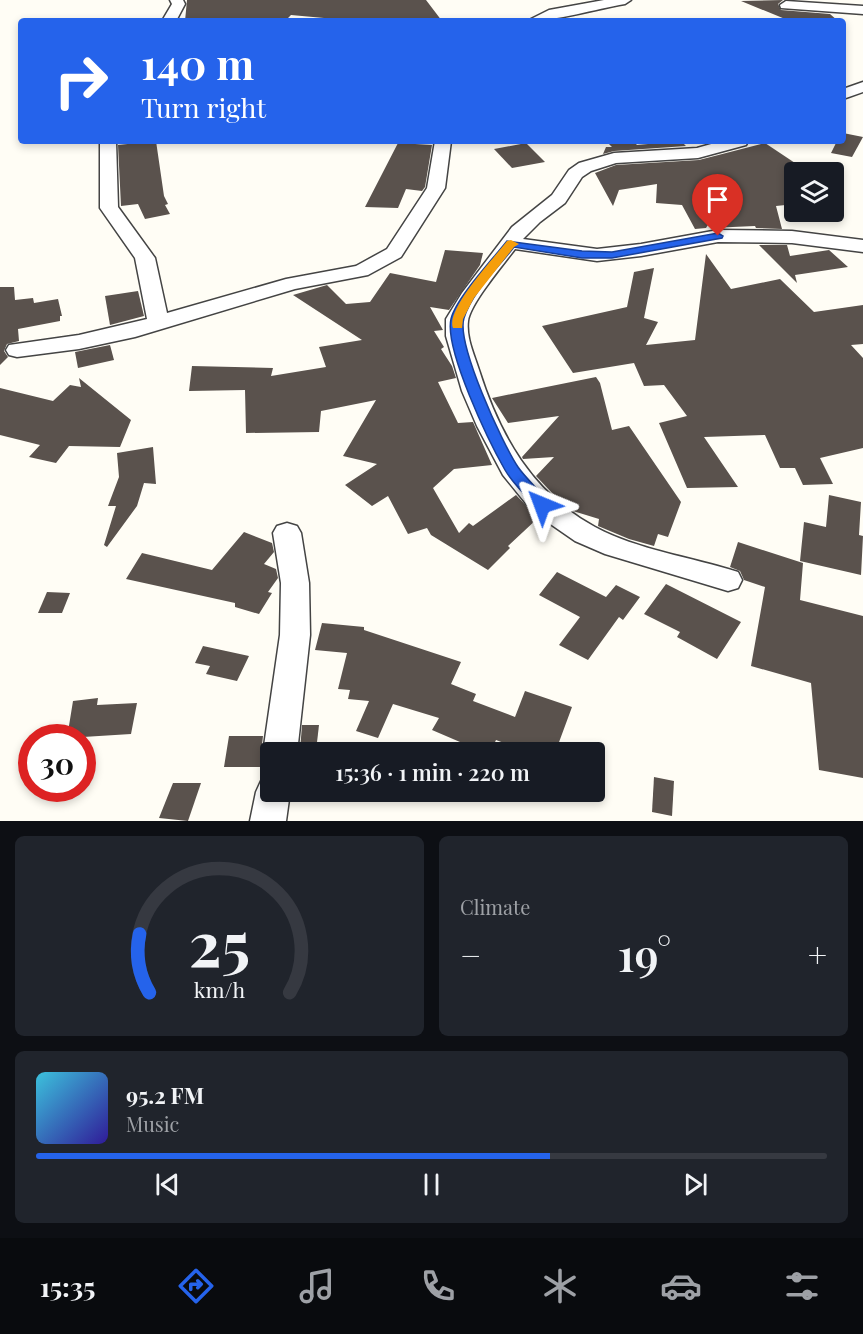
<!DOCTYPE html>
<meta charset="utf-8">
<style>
:root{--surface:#171b24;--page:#20242c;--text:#f1f3f6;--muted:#9ea1a6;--line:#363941;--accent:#2563eb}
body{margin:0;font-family:"Playfair Display",serif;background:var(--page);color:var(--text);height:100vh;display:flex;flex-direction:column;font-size:22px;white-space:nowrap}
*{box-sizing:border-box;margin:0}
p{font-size:20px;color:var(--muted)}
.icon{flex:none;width:33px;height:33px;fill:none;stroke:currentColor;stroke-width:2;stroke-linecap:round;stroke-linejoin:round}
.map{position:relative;height:821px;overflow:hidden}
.side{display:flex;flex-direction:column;gap:15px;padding:15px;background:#0d0f14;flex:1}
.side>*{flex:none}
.guide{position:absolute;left:18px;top:18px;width:828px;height:126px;border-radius:6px;box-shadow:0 3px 9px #0003;background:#2563eb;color:#fff;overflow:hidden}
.fabs{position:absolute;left:784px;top:162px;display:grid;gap:12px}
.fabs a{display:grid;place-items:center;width:60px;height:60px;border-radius:6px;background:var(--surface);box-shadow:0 3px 9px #0003;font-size:30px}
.speed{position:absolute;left:18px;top:724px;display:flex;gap:12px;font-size:30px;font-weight:700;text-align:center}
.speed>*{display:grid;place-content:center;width:78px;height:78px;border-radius:50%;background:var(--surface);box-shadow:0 3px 9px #0003;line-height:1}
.speed .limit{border:9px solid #d22;background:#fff;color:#111}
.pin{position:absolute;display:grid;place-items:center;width:51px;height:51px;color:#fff;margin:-62px -26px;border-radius:50% 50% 50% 0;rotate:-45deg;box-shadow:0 0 6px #0007}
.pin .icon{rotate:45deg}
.me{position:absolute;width:66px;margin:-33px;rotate:316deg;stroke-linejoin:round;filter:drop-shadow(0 0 4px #0008)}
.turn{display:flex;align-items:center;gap:21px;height:126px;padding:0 24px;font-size:27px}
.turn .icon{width:78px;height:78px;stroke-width:2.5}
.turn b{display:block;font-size:42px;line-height:51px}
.big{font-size:45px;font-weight:600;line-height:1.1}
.side .card{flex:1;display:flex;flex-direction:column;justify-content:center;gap:9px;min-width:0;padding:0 21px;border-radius:9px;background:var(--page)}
.side .dial{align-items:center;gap:0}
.dial svg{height:156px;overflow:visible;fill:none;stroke:var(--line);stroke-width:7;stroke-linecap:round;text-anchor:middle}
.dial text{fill:var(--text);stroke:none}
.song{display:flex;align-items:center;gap:18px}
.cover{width:72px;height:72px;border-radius:9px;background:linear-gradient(135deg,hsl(190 70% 55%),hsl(250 70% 35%))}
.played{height:6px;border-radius:3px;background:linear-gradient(90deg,var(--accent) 65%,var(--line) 65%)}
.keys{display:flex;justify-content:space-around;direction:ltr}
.heat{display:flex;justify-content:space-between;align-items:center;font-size:33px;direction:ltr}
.side .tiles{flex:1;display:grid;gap:15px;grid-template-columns:1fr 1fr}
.card:last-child{grid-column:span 2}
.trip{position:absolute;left:260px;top:742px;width:345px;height:60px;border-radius:6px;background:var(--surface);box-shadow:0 3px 9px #0003;font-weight:600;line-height:60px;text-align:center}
.tabs{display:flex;height:96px;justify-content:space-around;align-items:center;background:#090b0e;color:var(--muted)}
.tabs .icon{width:42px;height:42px}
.tabs .selected{color:var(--accent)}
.tabs b{font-size:27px;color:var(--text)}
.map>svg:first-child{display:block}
.building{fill:#5a524d}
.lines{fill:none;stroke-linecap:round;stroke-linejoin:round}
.minor-casing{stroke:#444;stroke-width:3}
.minor{fill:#fff;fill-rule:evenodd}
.route{fill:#2563eb;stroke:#184099;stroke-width:1.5}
.slow{fill:#f59e0b}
</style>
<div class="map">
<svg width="863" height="821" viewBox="0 0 863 821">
<rect width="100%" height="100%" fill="#fffdf5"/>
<g class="building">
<polygon points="187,0 426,0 442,21 357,21 291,15 285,21 185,21"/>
<polygon points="783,0 778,4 781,10 830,14 838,21 790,21 741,1"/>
<polygon points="843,133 863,137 852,157 831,153 837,141 843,141"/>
<polygon points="156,141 164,196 168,204 165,205 170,214 145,219 138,204 121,206 118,145"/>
<polygon points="606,141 633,141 637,145 681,141 686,146 614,151 603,154 606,147 612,147"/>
<polygon points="398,143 432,145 425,187 422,191 406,189 398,208 365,207"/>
<polygon points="526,143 545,162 512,168 494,149"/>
<polygon points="765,143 795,163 795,204 776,206 782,229 756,228 755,226 710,228 711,220 706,228 695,229 682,205 656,203 657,184 619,190 613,206 595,173 616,165 699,160"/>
<polygon points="759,245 787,245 790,256 829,250 848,267 795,275 797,283"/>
<polygon points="445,250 483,253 480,265 449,310 430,307 443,330 434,331 444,347 441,349 452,366 456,378 438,382 458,423 473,422 492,465 454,469 433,488 459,533 469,523 473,526 516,495 538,518 508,546 510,548 488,570 431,535 427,528 408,534 388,496 372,506 345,485 377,464 343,456 376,400 321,411 319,432 246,433 245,390 189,391 192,366 273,368 271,376 326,367 319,347 362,340 293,295 327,285 346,304 370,302 390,273 436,282"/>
<polygon points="706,254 731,289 780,279 814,312 863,305 863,344 851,345 863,358 863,448 820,458 833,484 803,485 795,468 780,468 765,435 704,437 738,487 687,488 659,423 687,416 664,385 644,386 634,363 573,373 542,326 627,307 634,272 654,268 644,318 658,322 646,345 695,340"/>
<polygon points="0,287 14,287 15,300 33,298 34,303 58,299 62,316 60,316 60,321 18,329 19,341 7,344 4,351 8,357 0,365"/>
<polygon points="138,291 144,316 110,325 105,296"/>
<polygon points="110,345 114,360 78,368 75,352"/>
<polygon points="596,377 600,383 612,430 629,426 681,502 668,537 658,534 654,546 629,539 598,526 599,519 573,511 555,496 536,476 554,457 523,459 522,457 559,416 508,423 492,398"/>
<polygon points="79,378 131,420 120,447 69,446 56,463 29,457 40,445 0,435 0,388 53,401 70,385 81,387"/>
<polygon points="153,447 156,484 144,483 137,506 107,547 104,545 116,506 108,506 119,477 117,453"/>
<polygon points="829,495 861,502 859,535 863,536 861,575 800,561 804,522 826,527"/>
<polygon points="244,532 272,543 274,552 264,564 276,569 278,578 268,592 272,593 259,614 235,607 235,603 126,579 142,553 212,570"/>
<polygon points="738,542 803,563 800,600 863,616 863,778 819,770 811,683 751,666 765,587 744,580 740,571 730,567"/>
<polygon points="557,572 606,597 616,585 640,597 623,620 619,617 588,660 559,645 580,617 539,595"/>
<polygon points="666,584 741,622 717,659 677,637 680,632 644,614"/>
<polygon points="47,592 70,593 62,613 38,613"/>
<polygon points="322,623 364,627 364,630 461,662 451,684 476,694 473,701 515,717 525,691 572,707 555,753 530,753 496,740 490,753 473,753 458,747 460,742 432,730 439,718 393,704 378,738 356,731 369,701 348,699 350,690 338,689 347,653 315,650"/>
<polygon points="203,646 249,656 237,681 206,674 210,666 195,663"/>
<polygon points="98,698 97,705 137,703 131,734 67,738 73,701"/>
<polygon points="302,725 319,725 316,751 300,751"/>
<polygon points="229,736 263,736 261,753 264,759 263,767 224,767"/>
<polygon points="654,777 674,781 672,816 652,812"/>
<polygon points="173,783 201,783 188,821 159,818"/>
</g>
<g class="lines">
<g class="minor-casing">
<g id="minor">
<polygon points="170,0 183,0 185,4 176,21 162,21 172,4"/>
<path d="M604,0H631L625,4C595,9 557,21 527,21L549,10Z"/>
<polygon points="786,1 863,6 863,14 781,8 780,5"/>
<polygon points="863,82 863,92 843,99 843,89"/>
<polygon points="100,141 116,141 118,207 155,258 167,313 286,279 356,266 387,249 427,188 435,141 451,141 445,188 401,257 368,275 295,289 135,337 79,349 17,357 9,355 6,350 9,345 79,335 147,319 135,258 100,208"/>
<path d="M722,141H748L746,145L698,158L616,163L591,171L582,177L565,203L540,222L523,239L597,249L641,244L718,230L792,231L863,240V252L792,243L718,242L641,256L597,261L515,249C503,265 470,304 468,321C466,338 474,354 479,370C500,436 532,493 595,527C638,550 691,557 738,572L742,580L738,588L728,591L605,554L575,541L533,512L503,475L477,426L462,391L446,336V319L462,293L512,227L552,195L569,170L579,163L614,153L697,148Z"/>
<polygon points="287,523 297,526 301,533 309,583 310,635 297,753 270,753 270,764 263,753 280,635 281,583 273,533 277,526"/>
<polygon points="270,777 270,792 290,792 286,821 250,821 256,792 261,781"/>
</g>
</g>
<use href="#minor" class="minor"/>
</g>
<path class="route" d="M718,233L723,236L722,238L612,258H582L514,247C498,268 472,292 464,318C456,343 502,443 518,467C527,480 541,491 550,505L548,509H537C527,496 513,484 505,470C489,442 444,349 451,319C456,298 493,259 507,241L582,251L612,252Z"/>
<path class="slow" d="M511,240L519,244L514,247L474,298L463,319L462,328H453C445,310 495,257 507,241Z"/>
</svg>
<div class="fabs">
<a><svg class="icon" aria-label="layers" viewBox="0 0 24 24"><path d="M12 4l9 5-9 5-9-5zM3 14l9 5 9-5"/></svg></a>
</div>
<div class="speed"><div class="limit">30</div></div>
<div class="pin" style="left:718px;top:236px;background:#d93025"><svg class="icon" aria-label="arrive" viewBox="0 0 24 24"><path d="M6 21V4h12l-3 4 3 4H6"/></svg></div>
<svg class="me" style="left:542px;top:505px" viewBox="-20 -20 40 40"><path d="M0-17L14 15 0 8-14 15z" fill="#2563eb" stroke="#fff" stroke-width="4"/></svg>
<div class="trip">15:36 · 1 min · 220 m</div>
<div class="guide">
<div class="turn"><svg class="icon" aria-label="right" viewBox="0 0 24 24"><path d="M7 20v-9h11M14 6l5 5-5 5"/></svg><div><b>140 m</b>Turn right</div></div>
</div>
</div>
<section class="side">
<div class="tiles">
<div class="card dial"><svg viewBox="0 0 100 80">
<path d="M14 69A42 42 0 1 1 86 69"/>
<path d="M14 69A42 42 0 0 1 9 39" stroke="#2563eb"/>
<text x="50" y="56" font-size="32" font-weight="700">25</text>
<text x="50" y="72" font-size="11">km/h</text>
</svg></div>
<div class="card"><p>Climate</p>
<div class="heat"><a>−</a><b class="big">19°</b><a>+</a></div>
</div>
<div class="card">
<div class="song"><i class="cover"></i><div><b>95.2 FM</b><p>Music</p></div></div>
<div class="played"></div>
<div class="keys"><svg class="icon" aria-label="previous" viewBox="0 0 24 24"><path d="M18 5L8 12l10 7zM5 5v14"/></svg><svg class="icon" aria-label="pause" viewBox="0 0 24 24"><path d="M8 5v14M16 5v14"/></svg><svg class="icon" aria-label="next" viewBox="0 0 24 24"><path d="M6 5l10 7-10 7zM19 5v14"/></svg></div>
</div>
</div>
</section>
<nav class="tabs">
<b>15:35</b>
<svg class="icon selected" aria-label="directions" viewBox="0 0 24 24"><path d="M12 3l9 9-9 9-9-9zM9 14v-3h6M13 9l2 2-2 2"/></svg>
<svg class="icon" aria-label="music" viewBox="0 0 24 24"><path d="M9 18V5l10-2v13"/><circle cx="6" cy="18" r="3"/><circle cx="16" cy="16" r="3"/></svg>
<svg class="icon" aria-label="phone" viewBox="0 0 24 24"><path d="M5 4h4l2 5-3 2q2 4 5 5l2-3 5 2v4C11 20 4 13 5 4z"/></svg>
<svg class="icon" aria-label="climate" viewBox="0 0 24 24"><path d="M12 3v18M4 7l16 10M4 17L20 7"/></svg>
<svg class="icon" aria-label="car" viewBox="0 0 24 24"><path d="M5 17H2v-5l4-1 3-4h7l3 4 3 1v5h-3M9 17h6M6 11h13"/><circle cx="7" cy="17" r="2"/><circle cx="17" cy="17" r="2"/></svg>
<svg class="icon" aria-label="filters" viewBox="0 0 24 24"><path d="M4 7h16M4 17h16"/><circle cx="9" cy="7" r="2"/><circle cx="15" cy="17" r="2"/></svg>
</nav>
